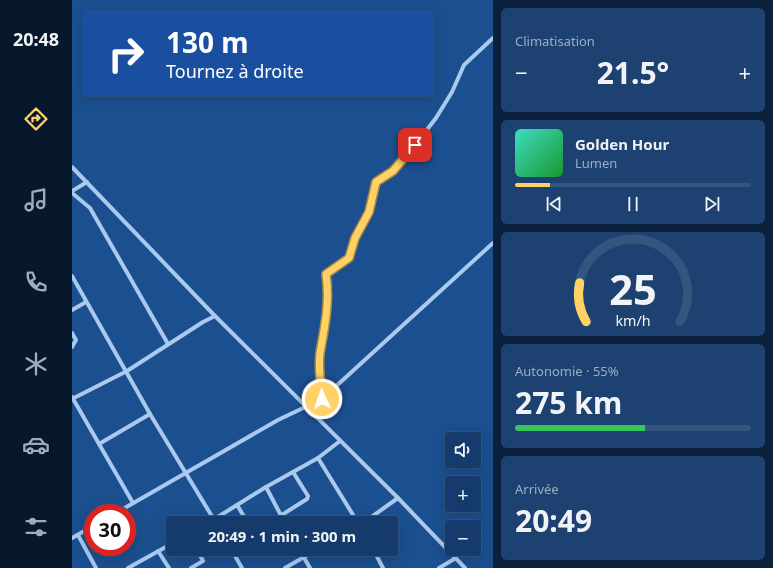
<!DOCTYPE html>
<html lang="fr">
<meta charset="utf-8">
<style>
:root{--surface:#143b6b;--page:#1d4271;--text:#f1f3f6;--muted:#9dadc1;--line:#33557e;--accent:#ffd166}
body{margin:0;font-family:"Noto Sans",sans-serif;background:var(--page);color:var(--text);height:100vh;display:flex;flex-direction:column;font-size:15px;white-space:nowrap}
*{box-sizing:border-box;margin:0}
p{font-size:13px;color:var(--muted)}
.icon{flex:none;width:22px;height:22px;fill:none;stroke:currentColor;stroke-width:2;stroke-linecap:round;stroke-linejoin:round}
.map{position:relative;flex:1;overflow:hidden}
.panel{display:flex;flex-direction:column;gap:8px;padding:8px;background:#0b203b;width:280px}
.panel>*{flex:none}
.hud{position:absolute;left:12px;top:12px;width:349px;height:84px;border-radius:4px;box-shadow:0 4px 16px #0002,0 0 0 1px var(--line);background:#1a4fa0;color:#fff;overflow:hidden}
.buttons{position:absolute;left:373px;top:432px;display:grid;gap:8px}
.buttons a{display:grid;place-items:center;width:36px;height:36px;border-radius:4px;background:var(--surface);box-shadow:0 4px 16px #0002,0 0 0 1px var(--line);font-size:20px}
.speed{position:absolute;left:12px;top:504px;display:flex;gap:8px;font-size:20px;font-weight:700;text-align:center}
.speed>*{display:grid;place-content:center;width:52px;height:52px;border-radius:50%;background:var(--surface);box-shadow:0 4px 16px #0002,0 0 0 1px var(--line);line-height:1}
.speed .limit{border:6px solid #d22;background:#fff;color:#111}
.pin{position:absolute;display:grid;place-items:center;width:34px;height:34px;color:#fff;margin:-17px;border-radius:8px;box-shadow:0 2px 6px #0006}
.me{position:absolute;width:44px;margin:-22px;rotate:357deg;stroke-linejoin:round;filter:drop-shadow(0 0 3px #0008)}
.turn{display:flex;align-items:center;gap:14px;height:84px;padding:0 16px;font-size:18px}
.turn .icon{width:52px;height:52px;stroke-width:2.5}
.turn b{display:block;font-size:28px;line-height:34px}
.big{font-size:30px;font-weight:700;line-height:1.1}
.panel .widget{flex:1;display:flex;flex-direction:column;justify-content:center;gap:6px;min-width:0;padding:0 14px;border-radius:6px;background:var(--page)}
.panel .dial{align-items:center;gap:0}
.dial svg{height:104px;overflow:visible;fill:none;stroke:var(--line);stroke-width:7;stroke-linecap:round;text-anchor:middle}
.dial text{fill:var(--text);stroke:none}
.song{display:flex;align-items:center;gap:12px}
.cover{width:48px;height:48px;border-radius:6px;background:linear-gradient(135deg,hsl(170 70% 55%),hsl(130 70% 35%))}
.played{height:4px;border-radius:2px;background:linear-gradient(90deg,var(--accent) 15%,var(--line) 15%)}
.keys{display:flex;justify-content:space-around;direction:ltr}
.heat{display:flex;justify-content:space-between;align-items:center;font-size:22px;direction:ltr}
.charge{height:6px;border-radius:3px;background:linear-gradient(90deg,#34c759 55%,var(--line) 0)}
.trip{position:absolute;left:94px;top:516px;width:232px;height:40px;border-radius:4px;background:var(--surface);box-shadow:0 4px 16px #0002,0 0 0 1px var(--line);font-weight:700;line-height:40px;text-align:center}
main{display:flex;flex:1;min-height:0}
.tab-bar{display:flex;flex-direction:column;width:72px;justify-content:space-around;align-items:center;background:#08182b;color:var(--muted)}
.tab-bar .icon{width:28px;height:28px}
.tab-bar .active{color:var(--accent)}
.tab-bar b{font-size:18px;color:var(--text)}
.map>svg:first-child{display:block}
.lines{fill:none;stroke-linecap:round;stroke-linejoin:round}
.minor{stroke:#a9c9ee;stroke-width:4}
.route-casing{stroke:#a68842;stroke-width:10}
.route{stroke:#ffd166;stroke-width:7}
</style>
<main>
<nav class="tab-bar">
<b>20:48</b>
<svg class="icon active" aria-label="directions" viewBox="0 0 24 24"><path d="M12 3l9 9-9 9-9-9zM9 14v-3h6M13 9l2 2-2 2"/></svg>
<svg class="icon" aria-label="music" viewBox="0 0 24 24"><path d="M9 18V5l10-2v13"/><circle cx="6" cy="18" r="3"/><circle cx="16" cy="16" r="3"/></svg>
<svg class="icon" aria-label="phone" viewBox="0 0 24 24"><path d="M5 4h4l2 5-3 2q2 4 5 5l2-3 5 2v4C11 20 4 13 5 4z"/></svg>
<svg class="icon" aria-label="climate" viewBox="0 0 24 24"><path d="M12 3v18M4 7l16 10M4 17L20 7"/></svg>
<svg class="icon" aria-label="car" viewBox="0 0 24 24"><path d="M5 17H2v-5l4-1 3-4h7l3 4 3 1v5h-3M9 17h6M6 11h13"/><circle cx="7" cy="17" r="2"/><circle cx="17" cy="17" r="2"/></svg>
<svg class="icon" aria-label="filters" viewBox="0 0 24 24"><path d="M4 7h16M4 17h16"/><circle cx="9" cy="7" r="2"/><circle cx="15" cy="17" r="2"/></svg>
</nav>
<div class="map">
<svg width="421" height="568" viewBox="0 0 421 568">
<rect width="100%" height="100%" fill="#1b4f8f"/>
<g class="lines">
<g class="minor">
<polyline points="0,167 143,316 326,498 393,568"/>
<polyline points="0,191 15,182"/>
<polyline points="0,193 18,208 96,344"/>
<polyline points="0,276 78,414 144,523"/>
<polyline points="0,310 14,302"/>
<polyline points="0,333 4,340 0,347"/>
<polyline points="0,397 61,503"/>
<polyline points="0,399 55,371 131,322 143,316"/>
<path d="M250,399C249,384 246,368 248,353C253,326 258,301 254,274L277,258L283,237L297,212L304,182L321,171L337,153L364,118L380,92L392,65L421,38"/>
<polyline points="27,444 78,414"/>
<polyline points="246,458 286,523"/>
<polyline points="194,487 213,523"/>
<polyline points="165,505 176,523"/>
<polyline points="44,513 206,420 250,399 421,243"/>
<polyline points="136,523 194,487 246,458 268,441"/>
<polyline points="197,523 235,499 236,496 221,472"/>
<polyline points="291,523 326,498"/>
<polyline points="6,535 24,568"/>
<polyline points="0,538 21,526"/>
<polyline points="159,549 170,568"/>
<polyline points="227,549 238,568"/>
<polyline points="301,549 311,568"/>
<polyline points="86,551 97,568"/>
<polyline points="56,568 101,543"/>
<polyline points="119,568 131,561 125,549"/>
<polyline points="213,568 246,549"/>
<polyline points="367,568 384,558"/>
</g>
</g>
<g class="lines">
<g class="route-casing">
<path id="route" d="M250,399C249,384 246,368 248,353C253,326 258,301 254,274L277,258L283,238L297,212L304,182L321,171L343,145"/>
</g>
<use href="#route" class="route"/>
</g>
</svg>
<div class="buttons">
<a><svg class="icon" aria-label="sound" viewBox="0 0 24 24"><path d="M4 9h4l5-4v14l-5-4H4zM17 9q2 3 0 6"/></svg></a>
<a>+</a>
<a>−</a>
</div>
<div class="speed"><div class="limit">30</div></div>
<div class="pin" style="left:343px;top:145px;background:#d93025"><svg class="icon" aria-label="arrive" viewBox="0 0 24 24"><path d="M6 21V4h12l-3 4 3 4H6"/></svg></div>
<svg class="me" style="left:250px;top:399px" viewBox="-20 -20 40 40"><circle r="17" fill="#ffd166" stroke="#fff" stroke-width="3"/><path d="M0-11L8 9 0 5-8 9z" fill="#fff"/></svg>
<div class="trip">20:49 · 1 min · 300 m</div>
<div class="hud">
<div class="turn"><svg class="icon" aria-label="right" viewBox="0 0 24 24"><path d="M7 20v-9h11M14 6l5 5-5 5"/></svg><div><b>130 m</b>Tournez à droite</div></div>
</div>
</div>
<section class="panel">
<div class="widget"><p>Climatisation</p>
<div class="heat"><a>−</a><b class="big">21.5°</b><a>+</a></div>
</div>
<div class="widget">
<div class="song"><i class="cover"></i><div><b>Golden Hour</b><p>Lumen</p></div></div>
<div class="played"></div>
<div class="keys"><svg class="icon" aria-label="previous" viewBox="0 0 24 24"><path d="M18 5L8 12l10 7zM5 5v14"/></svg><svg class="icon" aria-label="pause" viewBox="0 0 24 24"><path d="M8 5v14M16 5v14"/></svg><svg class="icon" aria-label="next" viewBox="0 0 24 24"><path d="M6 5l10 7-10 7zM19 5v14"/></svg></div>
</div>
<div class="widget dial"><svg viewBox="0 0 100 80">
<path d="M14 69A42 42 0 1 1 86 69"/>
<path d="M14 69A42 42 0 0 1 9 39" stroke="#ffd166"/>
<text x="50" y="56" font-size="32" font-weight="700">25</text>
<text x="50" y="72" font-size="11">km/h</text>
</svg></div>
<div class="widget"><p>Autonomie · 55%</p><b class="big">275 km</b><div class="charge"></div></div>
<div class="widget"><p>Arrivée</p><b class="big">20:49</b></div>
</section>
</main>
